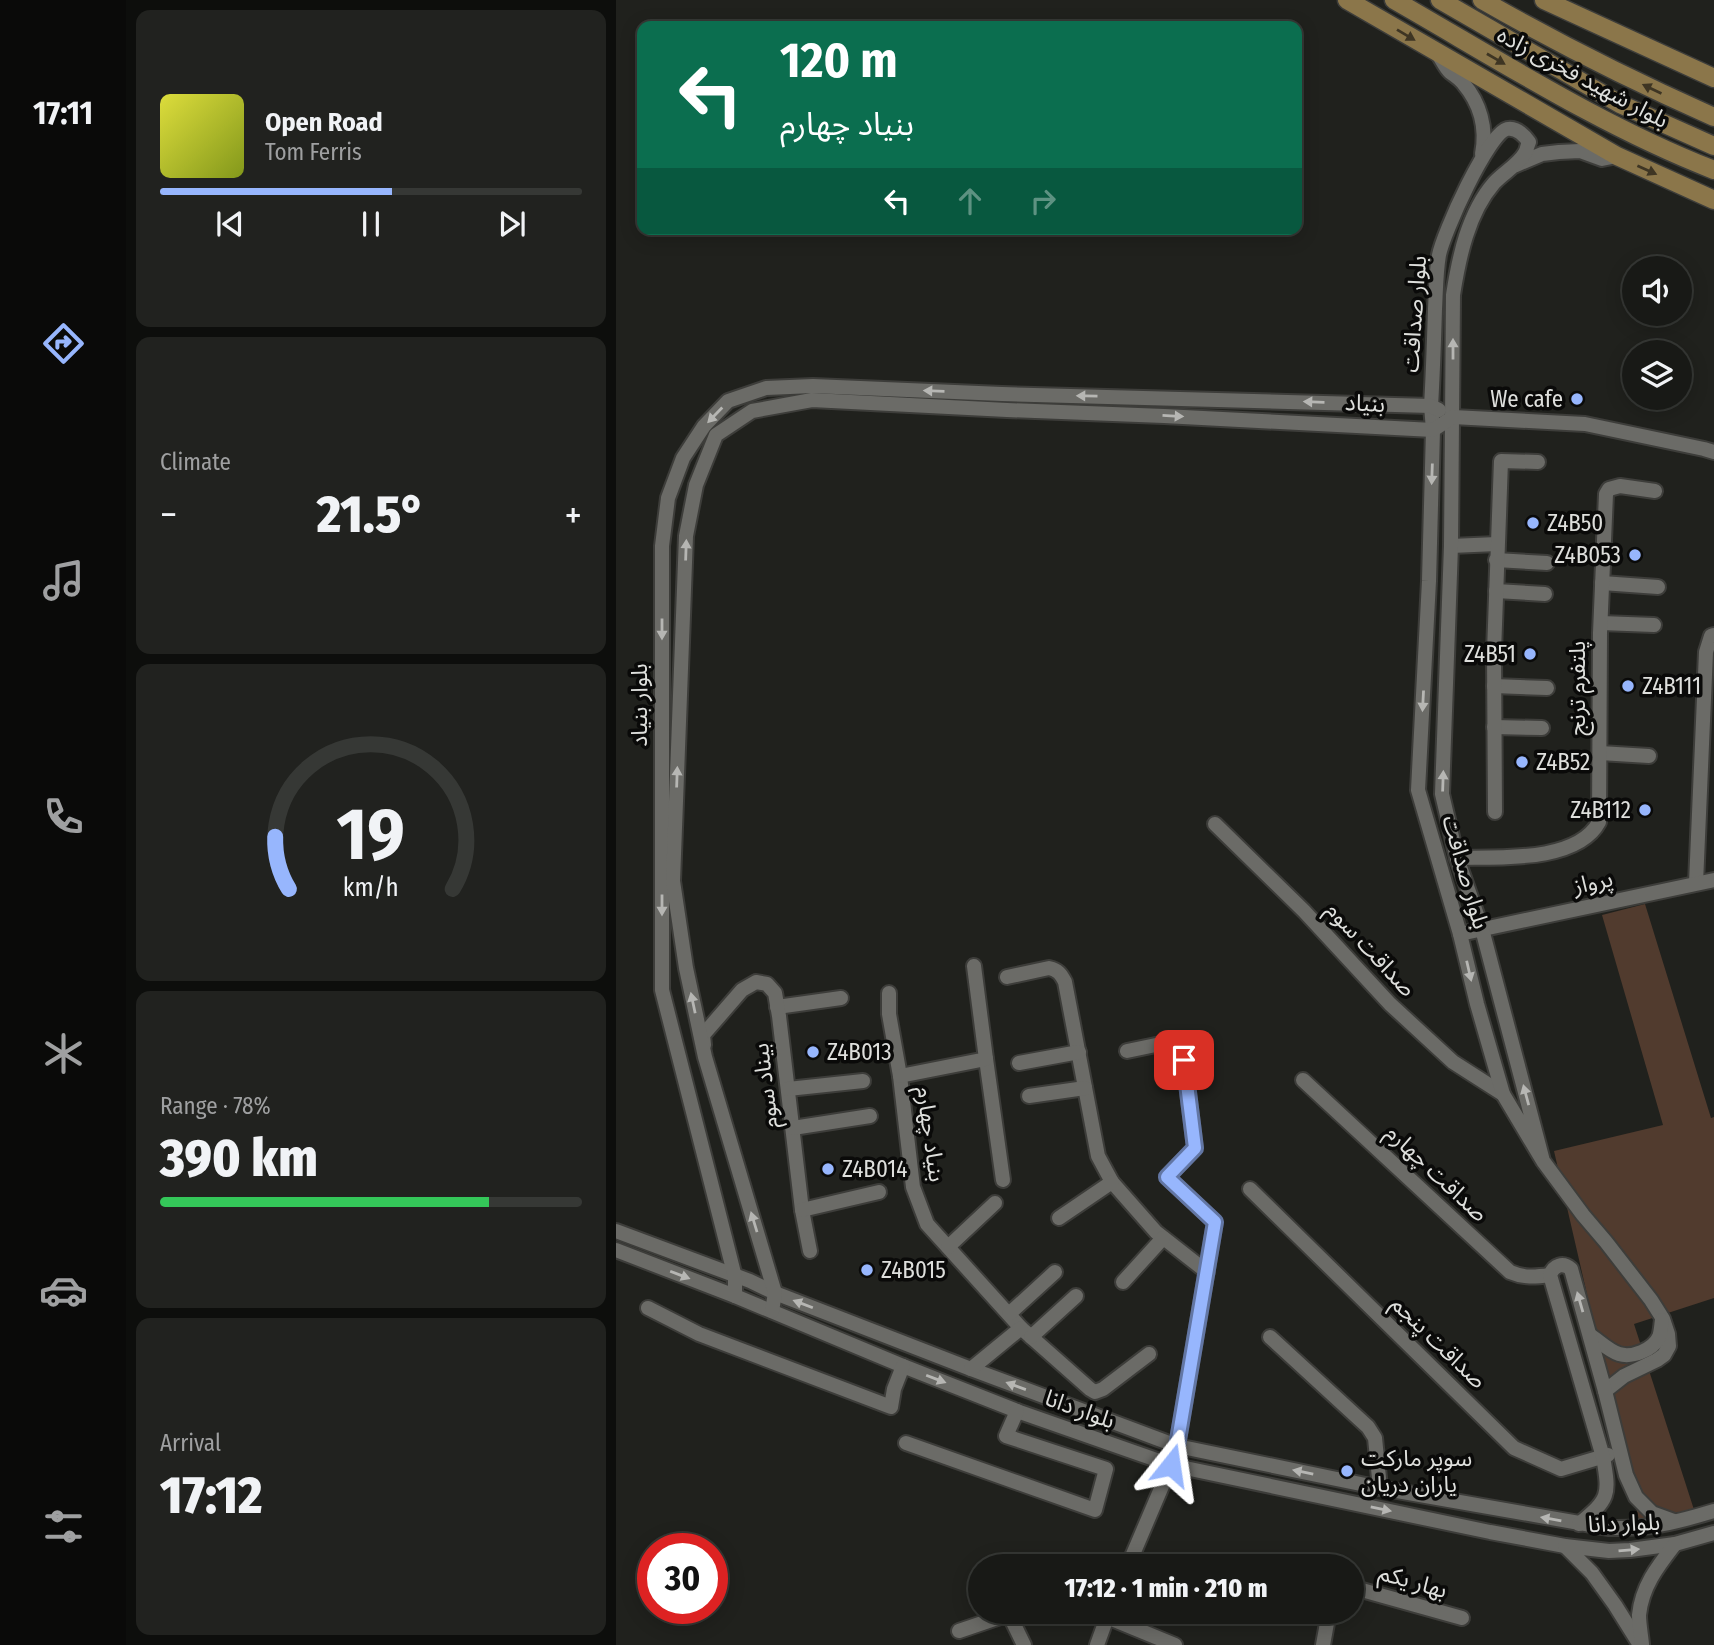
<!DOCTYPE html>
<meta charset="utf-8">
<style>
:root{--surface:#181916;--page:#21221f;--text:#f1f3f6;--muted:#9fa0a1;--line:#363835;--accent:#97b6fd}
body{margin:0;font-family:"Fira Sans Condensed","Noto Sans Arabic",sans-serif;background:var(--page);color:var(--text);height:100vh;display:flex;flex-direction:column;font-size:26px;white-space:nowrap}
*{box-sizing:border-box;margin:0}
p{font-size:23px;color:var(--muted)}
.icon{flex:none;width:38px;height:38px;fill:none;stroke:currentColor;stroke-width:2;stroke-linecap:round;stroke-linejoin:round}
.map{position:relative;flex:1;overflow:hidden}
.side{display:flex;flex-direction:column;gap:10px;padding:10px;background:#0d0e0c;width:490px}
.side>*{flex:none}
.banner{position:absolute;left:21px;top:21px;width:665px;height:214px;border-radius:14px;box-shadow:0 4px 18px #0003,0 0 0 2px var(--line);background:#0b6e4f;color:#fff;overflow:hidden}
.controls{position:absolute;left:1006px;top:256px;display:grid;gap:14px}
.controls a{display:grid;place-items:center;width:70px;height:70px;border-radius:50%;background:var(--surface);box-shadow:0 4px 18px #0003,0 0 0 2px var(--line);font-size:35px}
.speed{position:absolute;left:21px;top:1533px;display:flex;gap:14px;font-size:35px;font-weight:700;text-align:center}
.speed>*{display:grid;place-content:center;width:91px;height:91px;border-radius:50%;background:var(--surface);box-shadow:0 4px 18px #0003,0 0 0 2px var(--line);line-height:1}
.speed .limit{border:10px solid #d22;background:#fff;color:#111}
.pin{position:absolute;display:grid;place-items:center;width:60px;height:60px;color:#fff;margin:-30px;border-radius:14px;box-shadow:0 4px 10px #0006}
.me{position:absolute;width:77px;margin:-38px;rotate:15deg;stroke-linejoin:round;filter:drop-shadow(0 0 5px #0008)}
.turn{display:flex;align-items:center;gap:24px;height:147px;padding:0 28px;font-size:32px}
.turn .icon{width:91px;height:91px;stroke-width:2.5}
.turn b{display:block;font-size:49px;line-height:60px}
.lanes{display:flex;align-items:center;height:66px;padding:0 28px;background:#0003;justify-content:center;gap:35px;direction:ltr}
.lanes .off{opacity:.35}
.big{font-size:52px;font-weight:800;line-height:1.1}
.side .widget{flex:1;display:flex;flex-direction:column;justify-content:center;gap:10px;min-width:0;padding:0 24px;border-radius:14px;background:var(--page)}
.side .dial{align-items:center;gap:0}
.dial svg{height:182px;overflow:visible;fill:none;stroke:var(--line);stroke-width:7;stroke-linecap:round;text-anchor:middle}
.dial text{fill:var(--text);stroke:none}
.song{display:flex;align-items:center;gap:21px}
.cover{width:84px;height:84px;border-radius:10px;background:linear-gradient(135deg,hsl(60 70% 55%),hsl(70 70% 35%))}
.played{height:7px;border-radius:4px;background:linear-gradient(90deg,var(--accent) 55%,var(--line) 55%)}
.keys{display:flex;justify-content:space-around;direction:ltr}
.heat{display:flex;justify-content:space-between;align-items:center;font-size:38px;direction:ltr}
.charge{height:10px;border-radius:5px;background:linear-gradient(90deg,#34c759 78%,var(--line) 0)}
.trip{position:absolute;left:352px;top:1554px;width:396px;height:70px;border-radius:35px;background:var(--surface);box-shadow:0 4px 18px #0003,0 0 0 2px var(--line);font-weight:800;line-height:70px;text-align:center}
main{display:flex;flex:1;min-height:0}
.dock{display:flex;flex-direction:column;width:126px;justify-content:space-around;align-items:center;background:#0a0a09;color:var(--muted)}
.dock .icon{width:49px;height:49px}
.dock .current{color:var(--accent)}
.dock b{font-size:32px;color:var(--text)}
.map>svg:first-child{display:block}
.green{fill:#513b2e}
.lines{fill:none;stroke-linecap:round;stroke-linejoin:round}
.minor-casing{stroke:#3d3d3a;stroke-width:18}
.major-casing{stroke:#3d3d3a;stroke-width:21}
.minor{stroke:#6b6b67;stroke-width:14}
.major{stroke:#8b764a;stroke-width:18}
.oneway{fill:#3e3523}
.oneway2{fill:#b6b6b3}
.route-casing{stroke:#6276a4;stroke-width:18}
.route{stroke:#97b6fd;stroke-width:12}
.poi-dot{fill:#97b6fd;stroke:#0a0a09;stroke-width:2.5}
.labels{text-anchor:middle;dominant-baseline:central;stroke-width:7;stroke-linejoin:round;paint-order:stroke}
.street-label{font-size:23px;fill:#dedfdc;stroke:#0a0a09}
.poi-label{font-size:23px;fill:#dedfdc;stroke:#0a0a09;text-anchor:start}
</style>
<main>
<nav class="dock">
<b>17:11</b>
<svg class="icon current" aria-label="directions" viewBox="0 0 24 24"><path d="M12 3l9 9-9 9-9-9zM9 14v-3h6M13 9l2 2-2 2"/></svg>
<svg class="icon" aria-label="music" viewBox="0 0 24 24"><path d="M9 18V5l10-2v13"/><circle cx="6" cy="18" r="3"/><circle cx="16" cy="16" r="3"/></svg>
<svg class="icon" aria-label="phone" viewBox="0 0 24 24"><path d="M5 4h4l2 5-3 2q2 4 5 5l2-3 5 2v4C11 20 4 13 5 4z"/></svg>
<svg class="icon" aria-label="climate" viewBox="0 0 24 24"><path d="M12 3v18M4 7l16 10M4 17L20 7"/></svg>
<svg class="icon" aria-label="car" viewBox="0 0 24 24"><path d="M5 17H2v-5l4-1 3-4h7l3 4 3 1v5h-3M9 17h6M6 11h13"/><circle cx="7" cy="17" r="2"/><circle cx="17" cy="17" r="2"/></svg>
<svg class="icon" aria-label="filters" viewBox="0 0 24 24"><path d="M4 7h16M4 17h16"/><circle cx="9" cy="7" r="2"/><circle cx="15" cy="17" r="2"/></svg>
</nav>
<section class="side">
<div class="widget">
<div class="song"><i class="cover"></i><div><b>Open Road</b><p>Tom Ferris</p></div></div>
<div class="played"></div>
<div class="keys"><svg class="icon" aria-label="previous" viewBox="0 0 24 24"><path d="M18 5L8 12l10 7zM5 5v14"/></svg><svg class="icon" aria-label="pause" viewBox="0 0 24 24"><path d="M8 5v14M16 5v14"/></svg><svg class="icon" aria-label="next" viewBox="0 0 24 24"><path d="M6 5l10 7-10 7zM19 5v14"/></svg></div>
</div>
<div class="widget"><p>Climate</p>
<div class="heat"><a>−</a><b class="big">21.5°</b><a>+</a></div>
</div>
<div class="widget dial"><svg viewBox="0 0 100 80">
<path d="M14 69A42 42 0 1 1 86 69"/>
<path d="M14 69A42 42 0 0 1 8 46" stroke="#97b6fd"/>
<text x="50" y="56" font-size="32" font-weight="700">19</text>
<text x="50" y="72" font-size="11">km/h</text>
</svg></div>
<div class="widget"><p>Range · 78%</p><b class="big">390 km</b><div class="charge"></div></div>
<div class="widget"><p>Arrival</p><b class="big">17:12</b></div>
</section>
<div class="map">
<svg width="1098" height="1645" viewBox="0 0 1098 1645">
<rect width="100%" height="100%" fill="#20211d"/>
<polygon class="green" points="1029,904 1095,1118 1098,1117 1098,1298 1018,1324 1081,1519 1026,1533 938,1151 1047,1125 986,915"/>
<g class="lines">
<g class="minor-casing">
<g id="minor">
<path d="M822,54C826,60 829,67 834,72C839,76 843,78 847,83C864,103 871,128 866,154"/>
<polyline points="900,165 926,154 943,152 964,151 986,159 1001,156"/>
<polyline points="835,546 881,544"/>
<polyline points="880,560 931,563"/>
<polyline points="986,583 1042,587"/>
<polyline points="880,591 929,594"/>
<polyline points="985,623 1038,625"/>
<polyline points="878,686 931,688"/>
<polyline points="878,727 926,728"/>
<polyline points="984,753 1033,756"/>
<polyline points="879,812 878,652 885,461 922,462"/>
<polyline points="599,824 688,911 774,1004 837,1062 887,1094"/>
<path d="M841,858C881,857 961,863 983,822L984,633L990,494L993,489L1004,486L1039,491"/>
<polyline points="1080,883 1090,652 1095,636 1098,635"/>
<polyline points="844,934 1098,880"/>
<path d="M391,977L433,968C442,970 445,974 449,982L482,1156L496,1182L540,1232L591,1272"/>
<polyline points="273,993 273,1014 284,1076 297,1187 311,1224 405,1328 474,1389 479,1392 487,1389 533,1354"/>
<polyline points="161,1007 225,998"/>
<polyline points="88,1045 87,1035 126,990 140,982 151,984 159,993 163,1016 186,1210 194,1251"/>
<polyline points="511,1051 559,1041 564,1045 568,1060 579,1148 551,1177 599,1222 561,1446 555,1465 512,1566"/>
<polyline points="370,1059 387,1180"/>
<polyline points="403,1063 463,1052"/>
<polyline points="284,1076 370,1059 358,966"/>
<path d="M687,1080L894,1272C908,1278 919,1277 934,1275"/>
<polyline points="172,1089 247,1081"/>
<polyline points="413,1096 469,1088"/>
<polyline points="177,1128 254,1116"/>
<path d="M927,1161L866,929L841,858L826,794L835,546L837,295C843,257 852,213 878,183C887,173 902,165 909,153C911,150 911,146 913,142C908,135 901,127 891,129C872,133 827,234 823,255C820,272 820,291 819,309C818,341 817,374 815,406L817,430L813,581L802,790L844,934L861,1004L887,1094L927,1161L967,1215L990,1242L1035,1300L1047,1319L1052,1334L1053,1346L1048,1355L1041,1360L1008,1376L989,1391"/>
<polyline points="634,1189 898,1448 945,1469 992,1455"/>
<polyline points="186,1210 263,1192"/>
<polyline points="443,1218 496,1182"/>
<path d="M0,1231L134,1281L159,1293L355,1369L561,1446L764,1488L992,1528C1033,1529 1059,1523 1098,1511"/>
<polyline points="332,1247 379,1203"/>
<polyline points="0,1250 119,1296 287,1366 401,1411 555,1465 874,1532 949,1546 993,1551 1014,1550 1059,1544 1098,1533"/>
<polyline points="507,1282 547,1238"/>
<polyline points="119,1296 119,1277 46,990 46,546 52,498 67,458 88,426 112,401 150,388 197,386 386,394 815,406 823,410"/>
<polyline points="32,1308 83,1334 275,1407 278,1389 287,1366"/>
<polyline points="156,1311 159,1293 89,1057 70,968 57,881 70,536 80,485 100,435 136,411 196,400 391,410 548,416 817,430 837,417 969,424 1088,449 1098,452"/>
<polyline points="393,1314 439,1272"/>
<path d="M974,1335C983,1341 993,1351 1003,1354C1016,1358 1037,1350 1043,1337C1045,1332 1045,1326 1046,1320"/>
<polyline points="415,1337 460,1296"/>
<polyline points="654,1337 752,1427 759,1438 764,1488"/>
<polyline points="355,1369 405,1328"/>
<polyline points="290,1443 479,1510 490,1469 390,1436 401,1411"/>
<path d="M963,1524C993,1499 994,1496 987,1457L934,1275C938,1265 947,1262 955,1269L989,1391L1010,1475L1020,1497L1036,1513L1058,1521"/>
<polyline points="949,1546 976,1573 999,1605 1024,1645"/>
<polyline points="735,1587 846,1618"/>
<polyline points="491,1617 559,1645"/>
<polyline points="343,1631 393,1614 408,1645"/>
<path d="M1026,1644C1025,1634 1023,1624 1023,1615C1026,1586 1042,1566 1059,1544"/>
<polyline points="481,1645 493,1612"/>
<polyline points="707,1645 713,1612"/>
</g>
</g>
<g class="major-casing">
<g id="major">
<polyline points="731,0 1001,156 1098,200"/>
<path d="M778,0C883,60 985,126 1098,170"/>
<polyline points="824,0 1004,104 1098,146"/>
<path d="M866,0C941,43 1019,82 1098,117"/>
<polyline points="928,0 1098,78"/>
</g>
</g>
<use href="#minor" class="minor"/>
<use href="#major" class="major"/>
</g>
<defs><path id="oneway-solid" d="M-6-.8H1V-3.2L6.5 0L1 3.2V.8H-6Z" transform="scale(1.75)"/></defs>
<g class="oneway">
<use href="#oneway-solid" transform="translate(790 35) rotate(31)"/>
<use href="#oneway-solid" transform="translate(880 59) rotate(30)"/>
<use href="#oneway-solid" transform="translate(1036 89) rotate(-154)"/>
<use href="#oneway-solid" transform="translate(1031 170) rotate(24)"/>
</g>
<g class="oneway2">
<use href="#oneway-solid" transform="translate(837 349) rotate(-90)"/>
<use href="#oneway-solid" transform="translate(318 391) rotate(-178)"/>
<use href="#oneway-solid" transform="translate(471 396) rotate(-179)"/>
<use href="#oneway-solid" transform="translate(698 402) rotate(-178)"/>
<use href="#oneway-solid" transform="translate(99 415) rotate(134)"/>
<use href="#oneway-solid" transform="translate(557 416) rotate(3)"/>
<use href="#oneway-solid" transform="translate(816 474) rotate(92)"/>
<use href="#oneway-solid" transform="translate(70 550) rotate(-88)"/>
<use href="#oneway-solid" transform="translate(46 629) rotate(90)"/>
<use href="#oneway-solid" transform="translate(807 701) rotate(93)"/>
<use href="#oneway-solid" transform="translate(61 777) rotate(-88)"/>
<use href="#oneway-solid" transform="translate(827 781) rotate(-88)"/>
<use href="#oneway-solid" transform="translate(46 905) rotate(90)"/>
<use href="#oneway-solid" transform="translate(853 971) rotate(77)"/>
<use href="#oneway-solid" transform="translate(77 1003) rotate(-102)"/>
<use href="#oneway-solid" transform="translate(910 1095) rotate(-105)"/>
<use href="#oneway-solid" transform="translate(138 1222) rotate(-107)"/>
<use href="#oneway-solid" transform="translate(64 1275) rotate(21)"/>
<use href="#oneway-solid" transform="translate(964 1302) rotate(-106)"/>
<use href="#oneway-solid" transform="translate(187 1304) rotate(-159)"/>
<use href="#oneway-solid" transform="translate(320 1379) rotate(21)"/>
<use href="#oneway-solid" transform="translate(400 1386) rotate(-160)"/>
<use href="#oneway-solid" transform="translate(687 1472) rotate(-168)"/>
<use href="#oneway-solid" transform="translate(765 1509) rotate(12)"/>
<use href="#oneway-solid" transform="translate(935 1519) rotate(-170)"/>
<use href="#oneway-solid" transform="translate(1013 1550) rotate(-5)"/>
</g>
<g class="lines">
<g class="route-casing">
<polyline id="route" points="555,1465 561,1446 599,1222 551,1177 579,1148 568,1060"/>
</g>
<use href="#route" class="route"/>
</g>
<g class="poi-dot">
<circle cx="961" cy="399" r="7"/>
<circle cx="917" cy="523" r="7"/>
<circle cx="1019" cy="555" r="7"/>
<circle cx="914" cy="654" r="7"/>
<circle cx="1012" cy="686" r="7"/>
<circle cx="906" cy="762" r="7"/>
<circle cx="1029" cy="810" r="7"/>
<circle cx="197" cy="1052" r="7"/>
<circle cx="212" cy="1169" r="7"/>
<circle cx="251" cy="1270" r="7"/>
<circle cx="731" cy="1471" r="7"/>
</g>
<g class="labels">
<g class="street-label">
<text transform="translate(967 77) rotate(28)">بلوار شهید فخری زاده</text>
<text transform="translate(798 314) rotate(-86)">بلوار صداقت</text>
<text transform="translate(749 403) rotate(3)">بنیاد</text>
<text transform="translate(961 688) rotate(-90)">پلتفرم ترنج</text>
<text transform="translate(23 705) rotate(-90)">بلوار بنیاد</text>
<text transform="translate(850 872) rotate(74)">بلوار صداقت</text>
<text transform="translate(977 882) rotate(-12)">پرواز</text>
<text transform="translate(755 949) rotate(47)">صداقت سوم</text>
<text transform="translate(149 1086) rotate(-97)">بیناد سوم</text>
<text transform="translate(315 1134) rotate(82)">بنیاد چهارم</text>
<text transform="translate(821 1173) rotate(43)">صداقت چهارم</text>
<text transform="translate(823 1342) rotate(44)">صداقت پنجم</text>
<text transform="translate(464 1409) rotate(20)">بلوار دانا</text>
<text transform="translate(1008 1523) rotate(-2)">بلوار دانا</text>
<text transform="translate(797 1581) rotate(16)">بهار یکم</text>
</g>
<g class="poi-label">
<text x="947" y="399" text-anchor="end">We cafe</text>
<text x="931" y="523">Z4B50</text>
<text x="1005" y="555" text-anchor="end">Z4B053</text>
<text x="900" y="654" text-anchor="end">Z4B51</text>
<text x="1026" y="686">Z4B111</text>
<text x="920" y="762">Z4B52</text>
<text x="1015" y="810" text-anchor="end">Z4B112</text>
<text x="211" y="1052">Z4B013</text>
<text x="226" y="1169">Z4B014</text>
<text x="265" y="1270">Z4B015</text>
<text x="745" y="1458">سوپر مارکت<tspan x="745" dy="26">یاران دریان</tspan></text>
</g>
</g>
</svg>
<div class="controls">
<a><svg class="icon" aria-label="sound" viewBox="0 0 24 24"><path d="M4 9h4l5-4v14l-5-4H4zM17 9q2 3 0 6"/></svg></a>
<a><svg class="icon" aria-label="layers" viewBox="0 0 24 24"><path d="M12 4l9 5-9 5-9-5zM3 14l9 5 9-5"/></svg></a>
</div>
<div class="speed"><div class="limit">30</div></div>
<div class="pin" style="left:568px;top:1060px;background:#d93025"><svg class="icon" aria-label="arrive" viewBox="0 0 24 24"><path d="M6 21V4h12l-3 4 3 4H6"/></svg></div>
<svg class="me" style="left:555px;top:1465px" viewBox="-20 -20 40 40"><path d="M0-17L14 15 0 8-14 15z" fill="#97b6fd" stroke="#fff" stroke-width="4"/></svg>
<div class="trip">17:12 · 1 min · 210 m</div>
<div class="banner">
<div class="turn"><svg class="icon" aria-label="left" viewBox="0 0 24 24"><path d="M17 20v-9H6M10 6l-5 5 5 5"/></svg><div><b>120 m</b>بنیاد چهارم</div></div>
<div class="lanes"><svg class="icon" aria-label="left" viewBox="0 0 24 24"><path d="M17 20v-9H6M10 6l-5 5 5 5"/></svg><svg class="icon off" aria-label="ahead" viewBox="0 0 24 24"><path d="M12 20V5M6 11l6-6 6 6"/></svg><svg class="icon off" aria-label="right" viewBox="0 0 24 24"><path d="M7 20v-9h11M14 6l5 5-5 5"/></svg></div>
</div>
</div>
</main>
